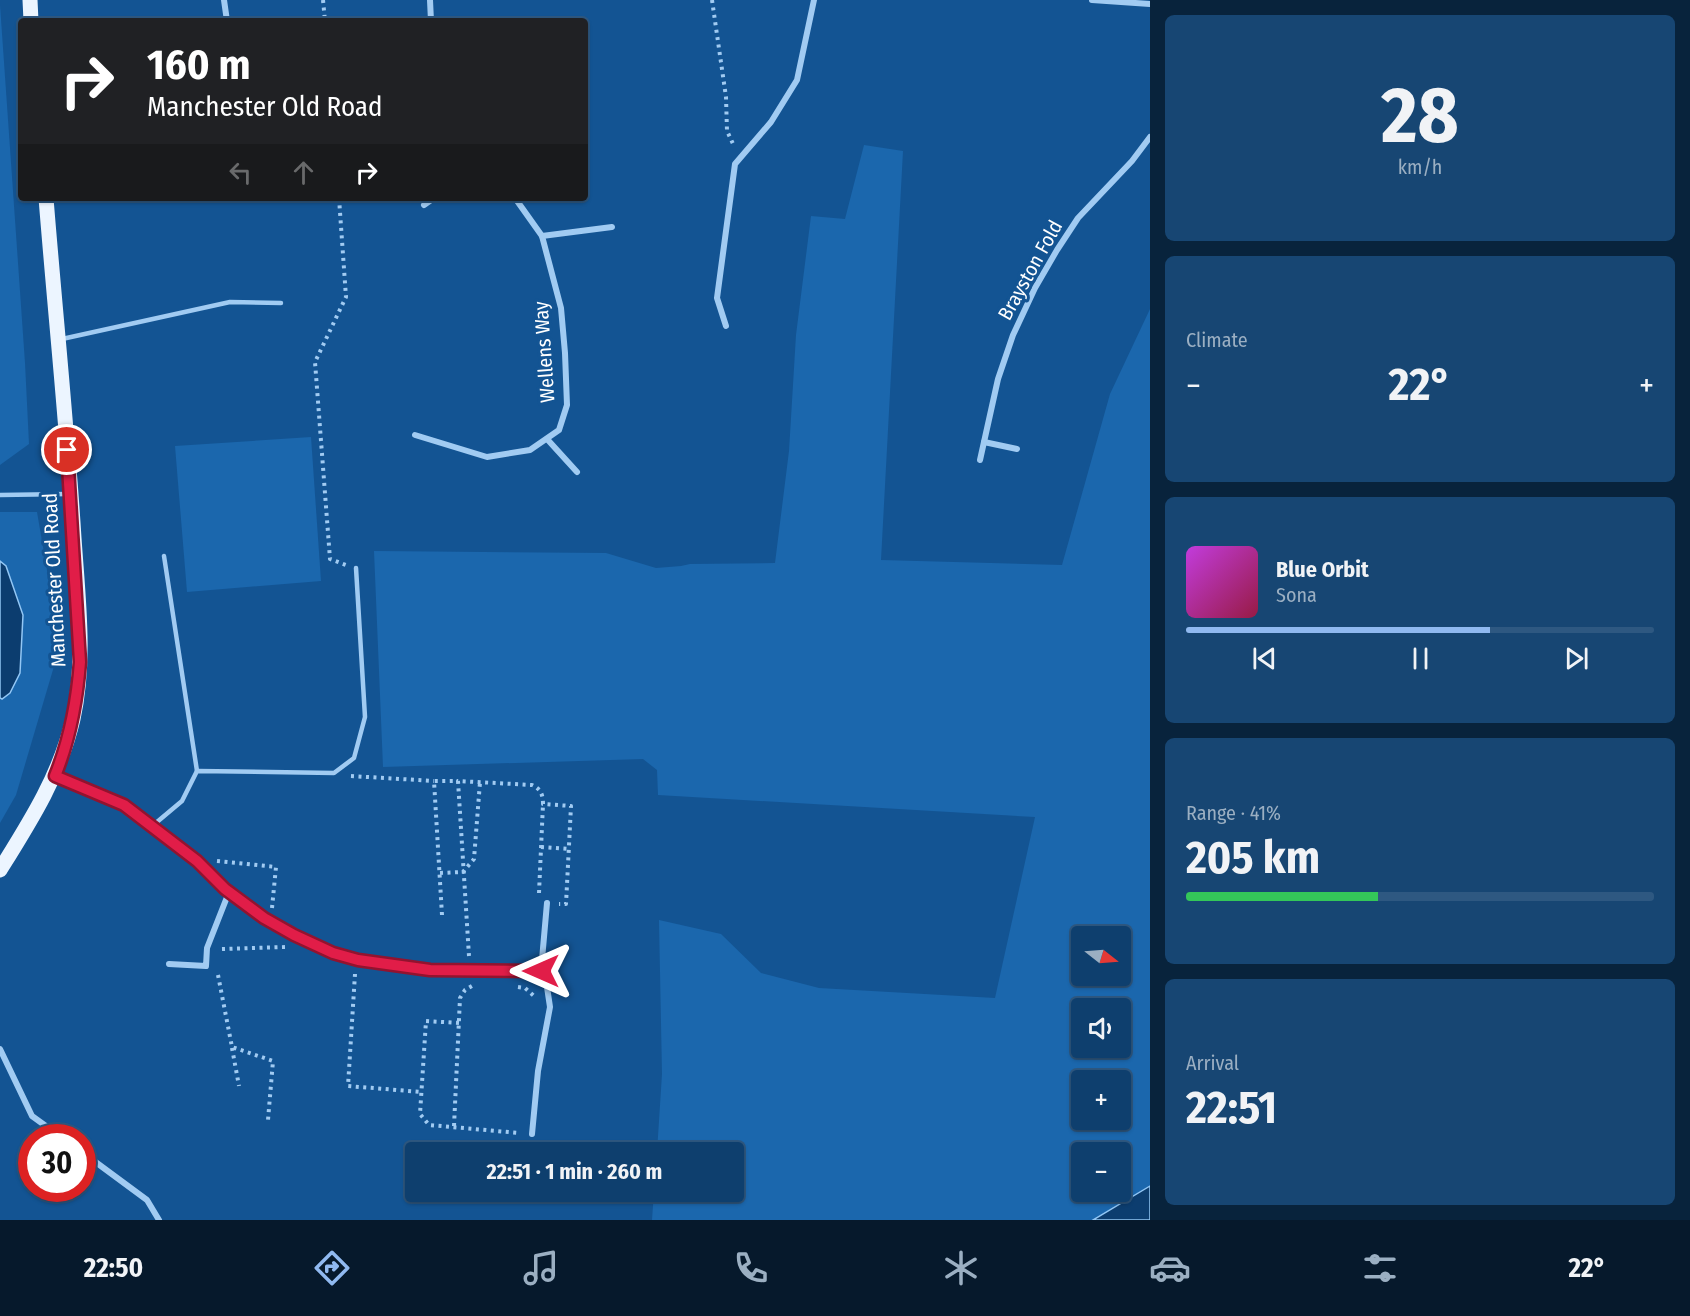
<!DOCTYPE html>
<meta charset="utf-8">
<style>
:root{--surface:#0e3f6e;--page:#174673;--text:#f1f3f6;--muted:#9bafc2;--line:#2e5881;--accent:#90b9f0}
body{margin:0;font-family:"Fira Sans Condensed",sans-serif;background:var(--page);color:var(--text);height:100vh;display:flex;flex-direction:column;font-size:22px;white-space:nowrap}
*{box-sizing:border-box;margin:0}
p{font-size:20px;color:var(--muted)}
.icon{flex:none;width:33px;height:33px;fill:none;stroke:currentColor;stroke-width:2;stroke-linecap:round;stroke-linejoin:round}
.map{position:relative;flex:1;overflow:hidden}
.sheet{display:flex;flex-direction:column;gap:15px;padding:15px;background:#08233c;width:540px}
.sheet>*{flex:none}
.hud{position:absolute;left:18px;top:18px;width:570px;height:183px;border-radius:6px;box-shadow:0 2px 4px #0004,0 0 0 2px var(--line);background:#202124;color:#fff;overflow:hidden}
.needle{width:39px;rotate:107deg}
.buttons{position:absolute;left:1071px;top:926px;display:grid;gap:12px}
.buttons a{display:grid;place-items:center;width:60px;height:60px;border-radius:6px;background:var(--surface);box-shadow:0 2px 4px #0004,0 0 0 2px var(--line);font-size:30px}
.speed{position:absolute;left:18px;top:1124px;display:flex;gap:12px;font-size:30px;font-weight:700;text-align:center}
.speed>*{display:grid;place-content:center;width:78px;height:78px;border-radius:50%;background:var(--surface);box-shadow:0 2px 4px #0004,0 0 0 2px var(--line);line-height:1}
.speed .limit{border:9px solid #d22;background:#fff;color:#111}
.pin{position:absolute;display:grid;place-items:center;width:51px;height:51px;color:#fff;margin:-26px;border:3px solid #fff;border-radius:50%;box-shadow:0 2px 6px #0007}
.me{position:absolute;width:66px;margin:-33px;rotate:270deg;stroke-linejoin:round;filter:drop-shadow(0 0 4px #0008)}
.turn{display:flex;align-items:center;gap:21px;height:126px;padding:0 30px;font-size:27px}
.turn .icon{width:78px;height:78px;stroke-width:2.5}
.turn b{display:block;font-size:42px;line-height:51px}
.lanes{display:flex;align-items:center;height:57px;padding:0 30px;background:#0003;justify-content:center;gap:30px;direction:ltr}
.lanes .off{opacity:.35}
.big{font-size:45px;font-weight:700;line-height:1.1}
.sheet .card{flex:1;display:flex;flex-direction:column;justify-content:center;gap:9px;min-width:0;padding:0 21px;border-radius:9px;background:var(--page)}
.sheet .dial{align-items:center;gap:0}
.dial b{font-size:78px;line-height:1}
.song{display:flex;align-items:center;gap:18px}
.cover{width:72px;height:72px;border-radius:9px;background:linear-gradient(135deg,hsl(290 70% 55%),hsl(340 70% 35%))}
.played{height:6px;border-radius:3px;background:linear-gradient(90deg,var(--accent) 65%,var(--line) 65%)}
.keys{display:flex;justify-content:space-around;direction:ltr}
.heat{display:flex;justify-content:space-between;align-items:center;font-size:33px;direction:ltr}
.charge{height:9px;border-radius:4px;background:linear-gradient(90deg,#34c759 41%,var(--line) 0)}
.trip{position:absolute;left:405px;top:1142px;width:339px;height:60px;border-radius:6px;background:var(--surface);box-shadow:0 2px 4px #0004,0 0 0 2px var(--line);font-weight:700;line-height:60px;text-align:center}
.dock{display:flex;height:96px;justify-content:space-around;align-items:center;background:#06192c;color:var(--muted)}
.dock .icon{width:42px;height:42px}
.dock .on{color:var(--accent)}
.dock b{font-size:27px;color:var(--text)}
main{display:flex;flex:1;min-height:0}
.map>svg:first-child{display:block}
.green{fill:#1b67ad;fill-rule:evenodd}
.water{fill:#0c3d6f;stroke:#93c7f5;stroke-width:1.5}
.lines{fill:none;stroke-linecap:round;stroke-linejoin:round}
.path{stroke:#a1cbf2;stroke-width:4;stroke-dasharray:3 4.5;stroke-linecap:butt}
.service{stroke:#a1cbf2;stroke-width:4.5}
.minor{stroke:#a1cbf2;stroke-width:6}
.primary{stroke:#ecf5ff;stroke-width:15}
.route-casing{stroke:#92132f;stroke-width:15}
.route{stroke:#e11d48;stroke-width:10}
.labels{text-anchor:middle;dominant-baseline:central;stroke-width:6;stroke-linejoin:round;paint-order:stroke}
.street-label{font-size:20px;fill:#fff;stroke:#135493}
</style>
<main>
<div class="map">
<svg width="1150" height="1220" viewBox="0 0 1150 1220">
<rect width="100%" height="100%" fill="#135493"/>
<g class="green">
<polygon points="0,5 25,363 29,444 0,465"/>
<path d="M864,145L903,151L881,560L1062,565L1110,394L1150,309V1186L1093,1220H652L654,1191H734V1152H657L662,1074L659,920L721,934L761,973L819,988L995,998L1035,817L658,795L657,770L643,759L383,767L374,551L606,553L656,568L681,566L690,564L775,563L789,451L796,335L811,216L845,219ZM1082,936H1120V975H1082ZM1082,1008H1120V1047H1082ZM1082,1080H1120V1119H1082ZM1082,1152H1120V1191H1082Z"/>
<polygon points="311,437 321,581 187,592 175,446"/>
<polygon points="0,512 37,512 60,646 16,795 0,823"/>
</g>
<g class="water">
<polygon points="0,561 6,566 23,615 20,673 10,693 2,699 0,698"/>
<polygon points="1150,1186 1150,1220 1093,1220"/>
</g>
<g class="lines">
<g class="path">
<polyline points="323,0 325,21"/>
<polyline points="712,0 726,97 727,131 734,146"/>
<polyline points="339,198 346,297 315,362 330,559 346,565"/>
<polyline points="351,776 434,781"/>
<polyline points="541,847 569,849"/>
<polyline points="217,861 276,867 272,908"/>
<polyline points="440,873 463,872 474,859 480,782"/>
<polyline points="539,893 543,804"/>
<polyline points="442,915 434,781 458,781"/>
<polyline points="222,949 286,947"/>
<path d="M469,956L458,781L532,785C541,789 543,795 543,804L571,806L566,904H559"/>
<polyline points="355,974 348,1086 421,1092"/>
<polyline points="218,975 232,1047 273,1061 268,1120"/>
<polyline points="518,987 525,988 534,996"/>
<polyline points="459,1023 426,1021 420,1114 429,1125 519,1133"/>
<polyline points="232,1048 239,1086"/>
<polyline points="454,1126 460,998 465,990 472,986"/>
</g>
<g class="service">
<polyline points="62,339 230,302 281,303"/>
<polyline points="0,495 68,494"/>
<polyline points="164,556 197,771"/>
<polyline points="151,827 182,801 197,771 334,773 354,758 365,717 356,568"/>
</g>
<g class="minor">
<polyline points="224,0 227,21"/>
<polyline points="430,0 431,21"/>
<polyline points="1092,0 1150,4"/>
<polyline points="424,205 434,198"/>
<polyline points="542,236 612,227"/>
<polyline points="726,326 717,298 735,164 771,122 797,80 814,0"/>
<polyline points="415,435 487,457 530,450 559,430 567,405 565,353 561,308 542,236 515,198"/>
<polyline points="547,439 577,472"/>
<polyline points="984,442 1017,449"/>
<polyline points="980,460 998,379 1013,335 1035,288 1057,250 1078,218 1132,161 1150,137"/>
<polyline points="55,776 124,805 197,861 225,889 264,918 295,935 333,953 359,960 430,970 541,971"/>
<polyline points="169,964 206,966 207,948 229,892"/>
<polyline points="0,1049 32,1116 61,1137"/>
<polyline points="532,1134 538,1071 550,1007 547,987 541,971 547,903"/>
<polyline points="82,1152 147,1200 159,1220"/>
</g>
<g class="primary">
<polyline points="30,0 31,21"/>
<path d="M0,870C30,822 60,775 73,719C86,660 78,598 74,538C67,425 55,311 46,198"/>
</g>
</g>
<g class="lines">
<g class="route-casing">
<path id="route" d="M67,450L80,662C77,701 70,739 55,776L124,805L197,861L225,889L264,918L294,935L333,953L358,960L430,970L541,971"/>
</g>
<use href="#route" class="route"/>
</g>
<g class="labels">
<g class="street-label">
<text transform="translate(1030 270) rotate(-61)">Brayston Fold</text>
<text transform="translate(544 352) rotate(-94)">Wellens Way</text>
<text transform="translate(54 580) rotate(-93)">Manchester Old Road</text>
</g>
</g>
</svg>
<div class="buttons">
<a><svg class="needle" viewBox="-14 -14 28 28"><path d="M0-13l5 13h-10z" fill="#e53935"/><path d="M0 13l5-13h-10z" fill="#9bafc2"/></svg></a>
<a><svg class="icon" aria-label="sound" viewBox="0 0 24 24"><path d="M4 9h4l5-4v14l-5-4H4zM17 9q2 3 0 6"/></svg></a>
<a>+</a>
<a>−</a>
</div>
<div class="speed"><div class="limit">30</div></div>
<div class="pin" style="left:67px;top:450px;background:#d93025"><svg class="icon" aria-label="arrive" viewBox="0 0 24 24"><path d="M6 21V4h12l-3 4 3 4H6"/></svg></div>
<svg class="me" style="left:541px;top:971px" viewBox="-20 -20 40 40"><path d="M0-17L14 15 0 8-14 15z" fill="#e11d48" stroke="#fff" stroke-width="4"/></svg>
<div class="trip">22:51 · 1 min · 260 m</div>
<div class="hud">
<div class="turn"><svg class="icon" aria-label="right" viewBox="0 0 24 24"><path d="M7 20v-9h11M14 6l5 5-5 5"/></svg><div><b>160 m</b>Manchester Old Road</div></div>
<div class="lanes"><svg class="icon off" aria-label="left" viewBox="0 0 24 24"><path d="M17 20v-9H6M10 6l-5 5 5 5"/></svg><svg class="icon off" aria-label="ahead" viewBox="0 0 24 24"><path d="M12 20V5M6 11l6-6 6 6"/></svg><svg class="icon" aria-label="right" viewBox="0 0 24 24"><path d="M7 20v-9h11M14 6l5 5-5 5"/></svg></div>
</div>
</div>
<section class="sheet">
<div class="card dial"><b>28</b><p>km/h</p></div>
<div class="card"><p>Climate</p>
<div class="heat"><a>−</a><b class="big">22°</b><a>+</a></div>
</div>
<div class="card">
<div class="song"><i class="cover"></i><div><b>Blue Orbit</b><p>Sona</p></div></div>
<div class="played"></div>
<div class="keys"><svg class="icon" aria-label="previous" viewBox="0 0 24 24"><path d="M18 5L8 12l10 7zM5 5v14"/></svg><svg class="icon" aria-label="pause" viewBox="0 0 24 24"><path d="M8 5v14M16 5v14"/></svg><svg class="icon" aria-label="next" viewBox="0 0 24 24"><path d="M6 5l10 7-10 7zM19 5v14"/></svg></div>
</div>
<div class="card"><p>Range · 41%</p><b class="big">205 km</b><div class="charge"></div></div>
<div class="card"><p>Arrival</p><b class="big">22:51</b></div>
</section>
</main>
<nav class="dock">
<b>22:50</b>
<svg class="icon on" aria-label="directions" viewBox="0 0 24 24"><path d="M12 3l9 9-9 9-9-9zM9 14v-3h6M13 9l2 2-2 2"/></svg>
<svg class="icon" aria-label="music" viewBox="0 0 24 24"><path d="M9 18V5l10-2v13"/><circle cx="6" cy="18" r="3"/><circle cx="16" cy="16" r="3"/></svg>
<svg class="icon" aria-label="phone" viewBox="0 0 24 24"><path d="M5 4h4l2 5-3 2q2 4 5 5l2-3 5 2v4C11 20 4 13 5 4z"/></svg>
<svg class="icon" aria-label="climate" viewBox="0 0 24 24"><path d="M12 3v18M4 7l16 10M4 17L20 7"/></svg>
<svg class="icon" aria-label="car" viewBox="0 0 24 24"><path d="M5 17H2v-5l4-1 3-4h7l3 4 3 1v5h-3M9 17h6M6 11h13"/><circle cx="7" cy="17" r="2"/><circle cx="17" cy="17" r="2"/></svg>
<svg class="icon" aria-label="filters" viewBox="0 0 24 24"><path d="M4 7h16M4 17h16"/><circle cx="9" cy="7" r="2"/><circle cx="15" cy="17" r="2"/></svg>
<b>22°</b>
</nav>
